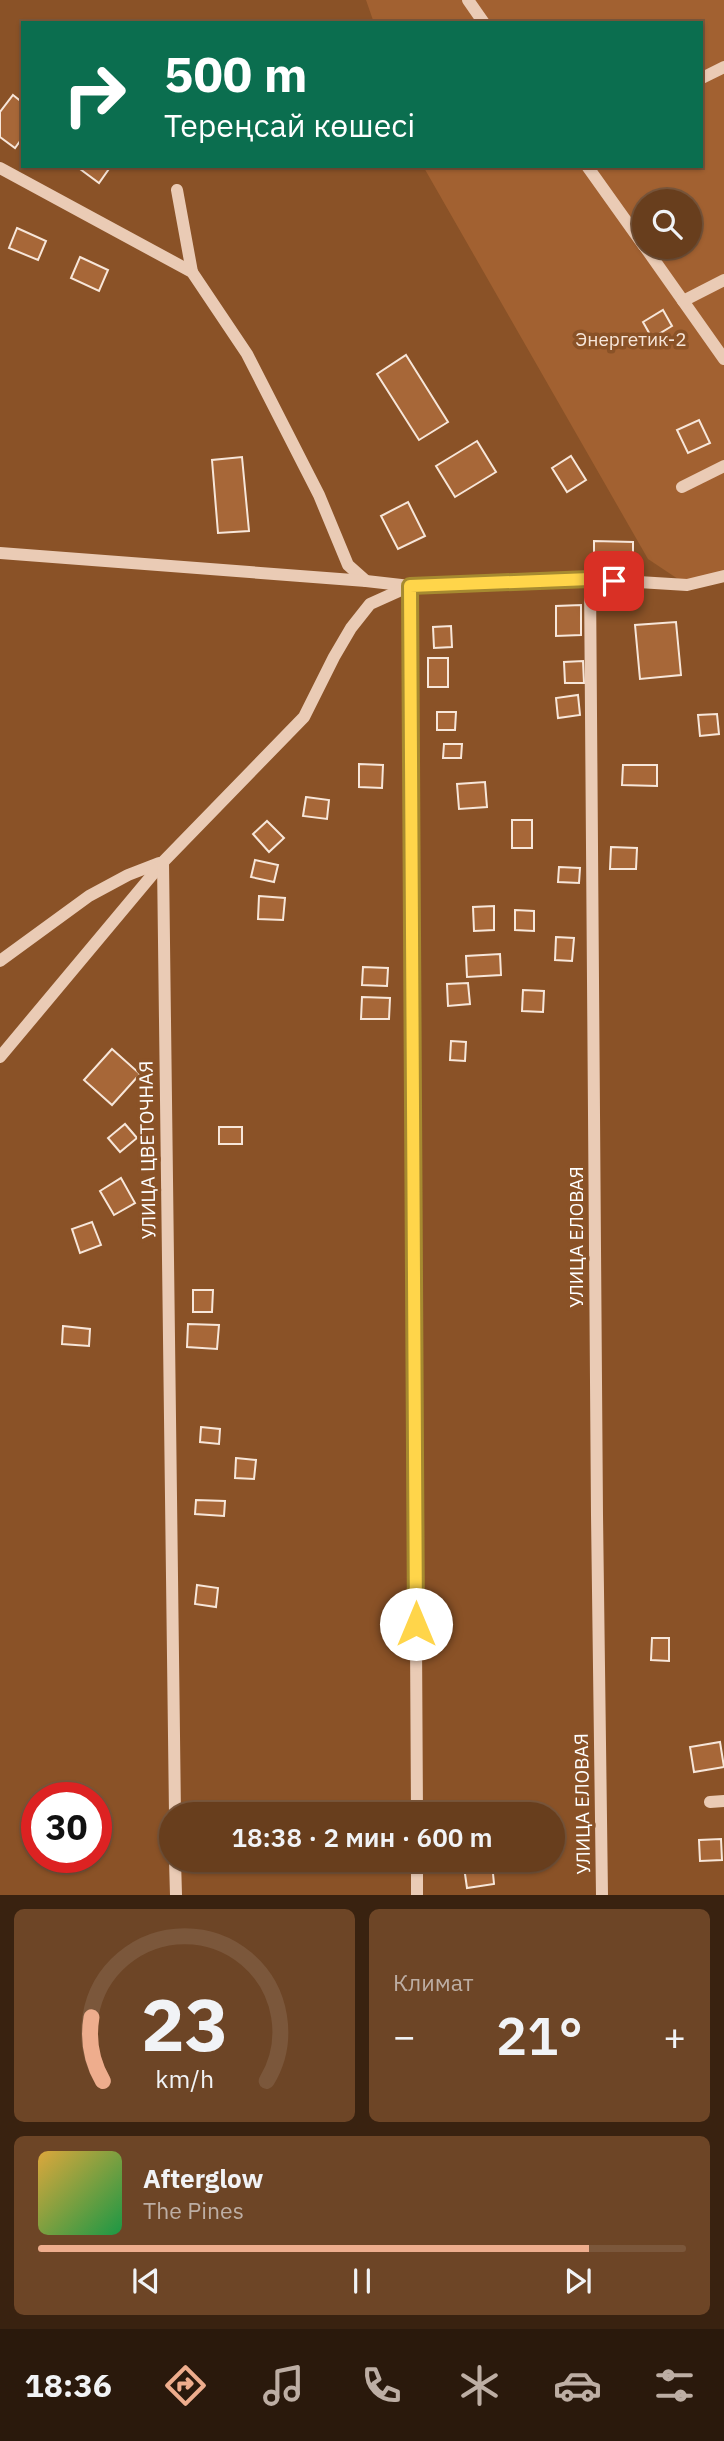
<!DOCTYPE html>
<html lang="ru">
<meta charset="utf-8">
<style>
:root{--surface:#683e1d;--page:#6d4526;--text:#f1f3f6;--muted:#bdaea4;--line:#7b573b;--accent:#eead8d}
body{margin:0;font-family:"IBM Plex Sans",sans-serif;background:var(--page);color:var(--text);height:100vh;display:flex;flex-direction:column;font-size:26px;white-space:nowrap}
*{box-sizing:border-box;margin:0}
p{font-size:23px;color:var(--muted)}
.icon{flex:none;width:38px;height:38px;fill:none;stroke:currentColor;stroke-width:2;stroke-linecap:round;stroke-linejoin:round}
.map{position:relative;height:1895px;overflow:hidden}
.sheet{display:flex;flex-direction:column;gap:14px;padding:14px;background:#392210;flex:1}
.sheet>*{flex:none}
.hud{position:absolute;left:21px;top:21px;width:682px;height:147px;border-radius:0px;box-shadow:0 2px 5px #0004,0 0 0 2px var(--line);background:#0b6e4f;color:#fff;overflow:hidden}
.tools{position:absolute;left:632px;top:189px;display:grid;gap:14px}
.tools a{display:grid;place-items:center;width:70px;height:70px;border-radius:50%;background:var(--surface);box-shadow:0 2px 5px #0004,0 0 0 2px var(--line);font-size:35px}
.speed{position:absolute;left:21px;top:1782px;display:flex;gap:14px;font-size:35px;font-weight:700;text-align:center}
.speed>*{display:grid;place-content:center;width:91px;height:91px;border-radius:50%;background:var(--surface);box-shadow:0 2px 5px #0004,0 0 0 2px var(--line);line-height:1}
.speed .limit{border:10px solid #d22;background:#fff;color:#111}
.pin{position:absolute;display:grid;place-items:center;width:60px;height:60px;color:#fff;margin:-30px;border-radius:14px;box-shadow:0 4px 10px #0006}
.me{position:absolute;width:77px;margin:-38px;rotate:0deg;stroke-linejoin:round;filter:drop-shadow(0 0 5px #0008)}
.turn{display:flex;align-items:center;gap:24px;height:147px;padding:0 28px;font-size:32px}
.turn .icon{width:91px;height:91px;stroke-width:2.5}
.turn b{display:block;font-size:49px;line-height:60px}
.big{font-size:52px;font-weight:600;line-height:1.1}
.sheet .tile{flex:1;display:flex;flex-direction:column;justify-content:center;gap:10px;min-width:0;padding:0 24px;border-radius:10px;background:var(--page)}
.sheet .dial{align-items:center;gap:0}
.dial svg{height:182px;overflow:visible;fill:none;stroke:var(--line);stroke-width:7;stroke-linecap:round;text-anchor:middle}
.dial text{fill:var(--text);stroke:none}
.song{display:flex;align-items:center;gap:21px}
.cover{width:84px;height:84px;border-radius:10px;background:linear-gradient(135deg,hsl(40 70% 55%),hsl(140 70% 35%))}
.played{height:7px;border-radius:4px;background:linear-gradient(90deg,var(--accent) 85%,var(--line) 85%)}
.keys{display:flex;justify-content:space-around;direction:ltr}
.heat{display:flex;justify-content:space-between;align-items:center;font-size:38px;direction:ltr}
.sheet .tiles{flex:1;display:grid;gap:14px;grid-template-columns:1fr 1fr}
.tile:last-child{grid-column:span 2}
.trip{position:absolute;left:159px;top:1802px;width:406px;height:70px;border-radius:35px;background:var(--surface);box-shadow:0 2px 5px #0004,0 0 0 2px var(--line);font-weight:600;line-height:70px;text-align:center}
.dock{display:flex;height:112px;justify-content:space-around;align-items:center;background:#2a190c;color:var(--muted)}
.dock .icon{width:49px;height:49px}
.dock .selected{color:var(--accent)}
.dock b{font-size:32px;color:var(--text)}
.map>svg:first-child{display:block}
.green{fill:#a26131;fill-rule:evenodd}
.building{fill:#a76738;stroke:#f7e6d9;stroke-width:2}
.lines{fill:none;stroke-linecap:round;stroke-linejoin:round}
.minor{stroke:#eacbb5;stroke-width:12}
.route-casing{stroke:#a68a30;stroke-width:18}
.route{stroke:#ffd54a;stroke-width:12}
.labels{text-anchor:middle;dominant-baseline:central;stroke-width:7;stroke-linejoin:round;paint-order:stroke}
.park-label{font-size:19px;fill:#f7e6d9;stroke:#8a5227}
.street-label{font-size:19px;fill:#fff;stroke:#8a5227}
</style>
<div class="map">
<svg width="724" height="1895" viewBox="0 0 724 1895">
<rect width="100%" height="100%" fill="#8a5227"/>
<path class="green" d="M366,0H724V576L687,585L648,559L423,166H702V23H374ZM644,201H690V247H644Z"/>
<g class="building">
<polygon points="13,95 23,103 23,137 15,148 0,137 0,112"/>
<polygon points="76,166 111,166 99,183"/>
<polygon points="17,228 46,241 38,260 9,248"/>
<polygon points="80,257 108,270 99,291 71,278"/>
<polygon points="663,310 672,326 652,338 643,322"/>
<polygon points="406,355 448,422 419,440 377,374"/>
<polygon points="699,420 710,443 688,453 677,430"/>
<polygon points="477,441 496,472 455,497 436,466"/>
<polygon points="571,456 586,480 567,492 552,468"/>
<polygon points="242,457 249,531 218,533 212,460"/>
<polygon points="408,502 425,536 398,549 381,516"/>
<polygon points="594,541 633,542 633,559 594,559"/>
<polygon points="581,605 581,635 556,636 556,606"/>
<polygon points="676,622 681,675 640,679 635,625"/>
<polygon points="451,626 452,647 434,648 433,627"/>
<rect x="428" y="658" width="20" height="29"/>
<polygon points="583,661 584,683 565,683 564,662"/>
<polygon points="578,695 580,715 558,718 556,698"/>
<polygon points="437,712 456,712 455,730 437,730"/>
<polygon points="717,714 719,734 700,736 698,715"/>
<polygon points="444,744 462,744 461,758 443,758"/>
<polygon points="359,764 383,765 382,788 359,787"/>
<polygon points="623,765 657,765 657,786 622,785"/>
<polygon points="485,782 487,807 459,809 457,784"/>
<polygon points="306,797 329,800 327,819 303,816"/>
<rect x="512" y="820" width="20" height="28"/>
<polygon points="267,821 284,838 269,852 253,834"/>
<polygon points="611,847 637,848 636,869 610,869"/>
<polygon points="255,860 278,865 274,882 251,877"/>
<polygon points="559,867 580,868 579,883 558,882"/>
<polygon points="259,896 285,898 283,920 258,919"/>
<polygon points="494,906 494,930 474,931 473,907"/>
<polygon points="515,910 534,911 534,931 515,930"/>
<polygon points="556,937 574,938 572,961 555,960"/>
<polygon points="500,954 501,975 467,977 466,956"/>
<polygon points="363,967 388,968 387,986 362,985"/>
<polygon points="468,983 470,1004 448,1006 447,984"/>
<polygon points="523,990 544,991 543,1012 522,1011"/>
<polygon points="362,997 390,998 389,1019 361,1019"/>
<polygon points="451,1041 466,1042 465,1061 450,1060"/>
<polygon points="112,1049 140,1074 112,1105 84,1080"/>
<polygon points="125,1124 137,1138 120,1152 108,1138"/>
<rect x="219" y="1127" width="23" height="17"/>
<polygon points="121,1178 135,1203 114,1215 100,1191"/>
<polygon points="92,1222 101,1245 80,1253 72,1229"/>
<polygon points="193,1290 213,1290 212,1312 193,1312"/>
<polygon points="188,1324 219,1325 217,1349 187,1347"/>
<polygon points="63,1326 90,1329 89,1346 62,1344"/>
<polygon points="201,1427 220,1429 219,1444 200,1442"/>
<polygon points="236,1458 256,1460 254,1479 235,1478"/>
<polygon points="196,1500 225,1501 224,1516 195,1514"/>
<polygon points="197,1585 218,1588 216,1607 195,1604"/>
<polygon points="652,1638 669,1638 669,1661 651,1660"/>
<polygon points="720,1742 724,1767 694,1772 690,1747"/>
<polygon points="721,1839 722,1860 700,1861 699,1840"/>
<polygon points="492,1863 494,1884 467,1888 464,1867"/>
</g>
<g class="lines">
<g class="minor">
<polyline points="468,0 484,23"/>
<polyline points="702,78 724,67"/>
<polyline points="587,166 644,246"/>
<polyline points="0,168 192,272 247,354 319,495 348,565 366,581 410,586 590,579 687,585 724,576"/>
<polyline points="177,190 192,272"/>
<polyline points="645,247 724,359"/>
<polyline points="683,301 724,280"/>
<polyline points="682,487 724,466"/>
<polyline points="0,553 366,581"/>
<polyline points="590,579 597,1515 602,1895"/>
<polyline points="410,586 417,1815"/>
<polyline points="0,961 89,896 128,875 159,863"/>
<polyline points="0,1057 163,862"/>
<polyline points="710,1802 724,1801"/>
<polyline points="175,1815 163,862 304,717 334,657 351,628 370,604 410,586"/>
<polyline points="175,1860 176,1895"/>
<polyline points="417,1860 417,1895"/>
</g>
</g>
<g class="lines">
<g class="route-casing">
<polyline id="route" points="416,1624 410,586 590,579 614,581"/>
</g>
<use href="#route" class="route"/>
</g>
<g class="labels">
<g class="park-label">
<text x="631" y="339">Энергетик-2</text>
</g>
<g class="street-label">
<text transform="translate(147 1150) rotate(-91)">УЛИЦА ЦВЕТОЧНАЯ</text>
<text transform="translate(576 1237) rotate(-90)">УЛИЦА ЕЛОВАЯ</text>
<text transform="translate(582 1804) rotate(-91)">УЛИЦА ЕЛОВАЯ</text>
</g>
</g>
</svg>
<div class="tools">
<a><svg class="icon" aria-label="search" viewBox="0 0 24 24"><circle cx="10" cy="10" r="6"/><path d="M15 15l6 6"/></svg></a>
</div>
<div class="speed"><div class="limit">30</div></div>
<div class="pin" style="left:614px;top:581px;background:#d93025"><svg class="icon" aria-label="arrive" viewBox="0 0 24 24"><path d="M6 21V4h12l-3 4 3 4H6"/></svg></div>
<svg class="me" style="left:416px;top:1624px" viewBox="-20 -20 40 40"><circle r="19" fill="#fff"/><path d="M0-13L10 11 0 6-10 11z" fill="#ffd54a"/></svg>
<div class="trip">18:38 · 2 мин · 600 m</div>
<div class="hud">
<div class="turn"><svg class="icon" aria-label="right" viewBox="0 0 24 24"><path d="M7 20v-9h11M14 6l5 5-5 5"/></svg><div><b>500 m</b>Тереңсай көшесі</div></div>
</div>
</div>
<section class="sheet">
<div class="tiles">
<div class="tile dial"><svg viewBox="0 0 100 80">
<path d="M14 69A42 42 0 1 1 86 69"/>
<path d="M14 69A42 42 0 0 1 9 41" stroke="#eead8d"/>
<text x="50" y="56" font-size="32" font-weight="700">23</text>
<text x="50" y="72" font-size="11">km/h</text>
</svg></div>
<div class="tile"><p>Климат</p>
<div class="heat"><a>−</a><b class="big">21°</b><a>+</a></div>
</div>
<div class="tile">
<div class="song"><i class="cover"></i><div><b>Afterglow</b><p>The Pines</p></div></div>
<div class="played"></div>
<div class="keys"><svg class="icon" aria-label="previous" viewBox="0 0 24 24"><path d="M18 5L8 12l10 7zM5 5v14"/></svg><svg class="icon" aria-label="pause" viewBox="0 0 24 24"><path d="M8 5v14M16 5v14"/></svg><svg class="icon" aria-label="next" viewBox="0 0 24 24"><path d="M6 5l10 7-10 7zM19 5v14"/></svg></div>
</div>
</div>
</section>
<nav class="dock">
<b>18:36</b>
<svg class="icon selected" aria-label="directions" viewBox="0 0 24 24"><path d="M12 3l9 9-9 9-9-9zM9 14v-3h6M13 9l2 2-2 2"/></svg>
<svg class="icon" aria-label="music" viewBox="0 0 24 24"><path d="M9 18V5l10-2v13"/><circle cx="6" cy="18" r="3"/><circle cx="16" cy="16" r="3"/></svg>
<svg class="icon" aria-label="phone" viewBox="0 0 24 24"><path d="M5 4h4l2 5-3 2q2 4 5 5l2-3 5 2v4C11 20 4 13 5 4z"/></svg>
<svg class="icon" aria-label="climate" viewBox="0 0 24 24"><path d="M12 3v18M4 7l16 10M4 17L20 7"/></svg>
<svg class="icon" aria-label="car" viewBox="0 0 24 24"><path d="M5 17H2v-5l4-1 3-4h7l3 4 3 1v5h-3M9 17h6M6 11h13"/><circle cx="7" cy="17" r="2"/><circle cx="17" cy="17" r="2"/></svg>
<svg class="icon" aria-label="filters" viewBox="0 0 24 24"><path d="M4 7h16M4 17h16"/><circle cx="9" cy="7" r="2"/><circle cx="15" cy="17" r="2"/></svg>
</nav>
